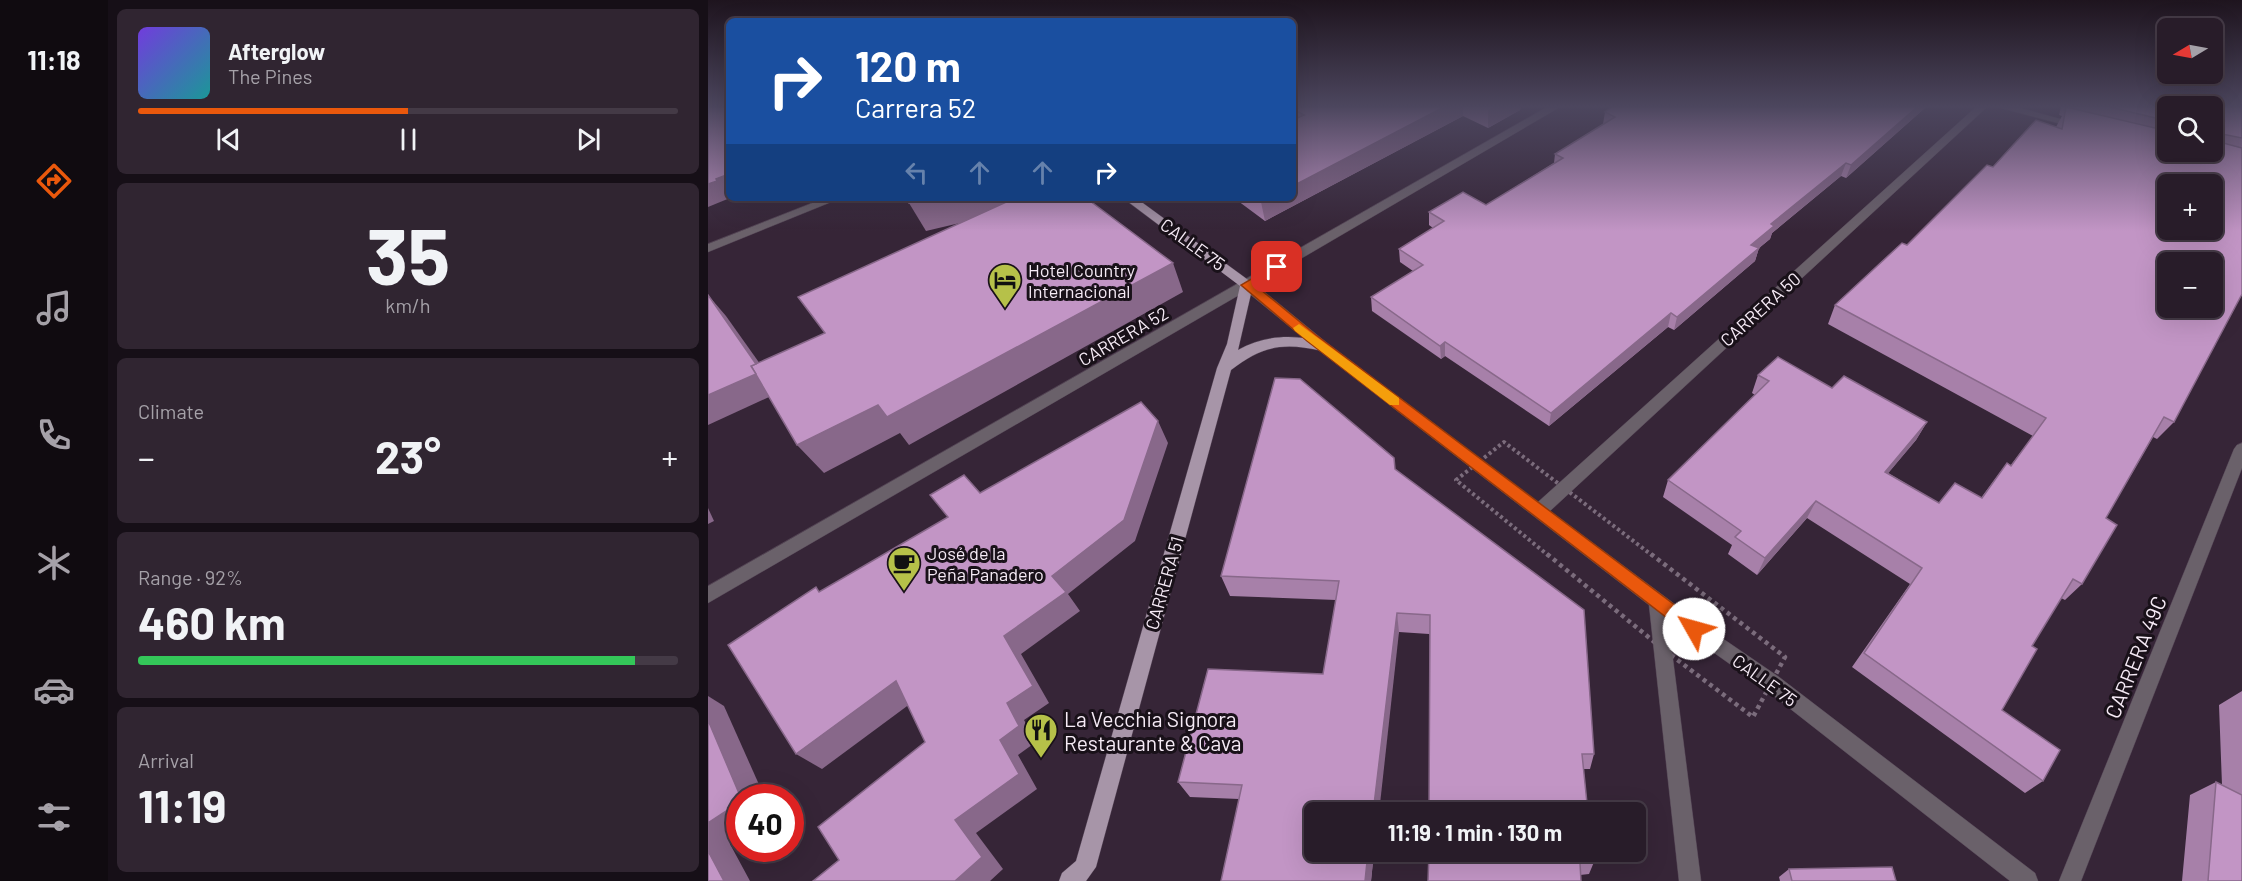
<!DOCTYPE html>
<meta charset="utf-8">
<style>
:root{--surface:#281c29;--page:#302531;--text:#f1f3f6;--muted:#a5a1a8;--line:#443a46;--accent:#ea580c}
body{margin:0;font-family:Barlow,sans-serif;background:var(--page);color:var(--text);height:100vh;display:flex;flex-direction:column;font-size:22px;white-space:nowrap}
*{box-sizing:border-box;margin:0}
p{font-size:20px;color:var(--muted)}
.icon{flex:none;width:33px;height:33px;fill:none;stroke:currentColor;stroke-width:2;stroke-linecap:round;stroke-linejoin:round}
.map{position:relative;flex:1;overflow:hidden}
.details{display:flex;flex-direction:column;gap:9px;padding:9px;background:#160f17;width:600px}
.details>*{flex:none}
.banner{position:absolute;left:18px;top:18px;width:570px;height:183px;border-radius:9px;box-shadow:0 6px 24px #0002,0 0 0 2px var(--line);background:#1a4fa0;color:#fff;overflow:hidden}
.needle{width:39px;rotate:260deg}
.fabs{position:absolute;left:1449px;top:18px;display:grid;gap:12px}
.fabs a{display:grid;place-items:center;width:66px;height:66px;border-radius:9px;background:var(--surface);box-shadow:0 6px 24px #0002,0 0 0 2px var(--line);font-size:30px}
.speed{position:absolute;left:18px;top:784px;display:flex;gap:12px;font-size:30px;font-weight:700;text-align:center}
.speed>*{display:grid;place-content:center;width:78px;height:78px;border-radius:50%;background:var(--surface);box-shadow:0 6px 24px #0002,0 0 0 2px var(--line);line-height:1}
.speed .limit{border:9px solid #d22;background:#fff;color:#111}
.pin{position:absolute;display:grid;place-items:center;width:51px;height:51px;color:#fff;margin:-26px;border-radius:12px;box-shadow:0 3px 9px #0006}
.me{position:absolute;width:66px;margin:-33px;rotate:308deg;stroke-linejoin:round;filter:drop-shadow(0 0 4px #0008)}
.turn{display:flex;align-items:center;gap:21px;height:126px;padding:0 30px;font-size:27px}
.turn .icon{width:78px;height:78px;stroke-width:2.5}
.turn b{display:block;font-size:42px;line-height:51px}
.lanes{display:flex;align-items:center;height:57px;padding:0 30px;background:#0003;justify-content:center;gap:30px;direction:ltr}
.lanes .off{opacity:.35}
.big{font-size:45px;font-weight:700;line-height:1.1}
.details .card{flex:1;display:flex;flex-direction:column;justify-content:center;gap:9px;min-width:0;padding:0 21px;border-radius:9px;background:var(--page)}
.details .dial{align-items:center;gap:0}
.dial b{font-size:78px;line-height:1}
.song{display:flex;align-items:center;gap:18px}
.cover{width:72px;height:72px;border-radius:9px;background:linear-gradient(135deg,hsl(260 70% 55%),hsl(180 70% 35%))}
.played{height:6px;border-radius:3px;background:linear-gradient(90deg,var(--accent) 50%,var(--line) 50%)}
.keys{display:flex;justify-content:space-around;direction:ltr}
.heat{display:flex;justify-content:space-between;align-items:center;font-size:33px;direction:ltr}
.charge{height:9px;border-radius:4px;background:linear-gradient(90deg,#34c759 92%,var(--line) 0)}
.trip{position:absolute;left:596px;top:802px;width:342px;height:60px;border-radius:9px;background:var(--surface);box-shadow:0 6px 24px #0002,0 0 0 2px var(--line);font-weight:700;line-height:60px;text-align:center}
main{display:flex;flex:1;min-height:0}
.tabs{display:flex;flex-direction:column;width:108px;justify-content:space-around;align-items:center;background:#100b10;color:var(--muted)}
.tabs .icon{width:42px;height:42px}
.tabs .active{color:var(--accent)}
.tabs b{font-size:27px;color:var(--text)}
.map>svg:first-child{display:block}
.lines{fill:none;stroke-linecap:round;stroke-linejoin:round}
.minor-casing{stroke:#514152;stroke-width:1}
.major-casing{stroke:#514152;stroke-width:1}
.path-far1{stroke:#7b6c7c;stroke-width:4;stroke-dasharray:3 3;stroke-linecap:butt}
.path{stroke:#7b6c7c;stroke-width:4.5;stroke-dasharray:4 4;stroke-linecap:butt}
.minor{fill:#6a616a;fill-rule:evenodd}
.major{fill:#a795a8;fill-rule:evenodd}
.wall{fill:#a780a9}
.shaded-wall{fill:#88688a}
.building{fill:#c295c5;stroke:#88688a;stroke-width:1.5;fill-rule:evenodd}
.route{fill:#ea580c;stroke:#983908;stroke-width:1.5}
.slow{fill:#f59e0b}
.labels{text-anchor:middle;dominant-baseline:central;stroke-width:6;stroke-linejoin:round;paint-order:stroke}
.street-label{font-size:18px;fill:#f6ebf6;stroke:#191119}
.poi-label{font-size:18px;fill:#f6ebf6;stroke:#191119;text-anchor:start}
.near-street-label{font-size:21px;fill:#f6ebf6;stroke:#191119}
.near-poi-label{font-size:21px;fill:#f6ebf6;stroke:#191119;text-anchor:start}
</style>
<main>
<nav class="tabs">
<b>11:18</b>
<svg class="icon active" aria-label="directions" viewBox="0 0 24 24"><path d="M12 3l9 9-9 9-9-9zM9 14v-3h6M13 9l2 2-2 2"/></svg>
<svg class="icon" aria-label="music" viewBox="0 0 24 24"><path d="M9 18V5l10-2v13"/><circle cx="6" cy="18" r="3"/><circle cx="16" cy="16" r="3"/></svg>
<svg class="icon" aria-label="phone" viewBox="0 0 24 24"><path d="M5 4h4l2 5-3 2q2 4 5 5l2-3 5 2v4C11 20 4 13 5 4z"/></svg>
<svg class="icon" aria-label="climate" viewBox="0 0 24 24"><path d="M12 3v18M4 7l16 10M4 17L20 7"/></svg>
<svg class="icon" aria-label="car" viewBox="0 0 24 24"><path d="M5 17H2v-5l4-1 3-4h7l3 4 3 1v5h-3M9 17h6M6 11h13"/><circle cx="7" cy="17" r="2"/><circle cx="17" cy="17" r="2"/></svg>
<svg class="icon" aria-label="filters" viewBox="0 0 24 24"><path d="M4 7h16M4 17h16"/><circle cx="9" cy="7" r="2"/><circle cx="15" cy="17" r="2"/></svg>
</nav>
<section class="details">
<div class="card">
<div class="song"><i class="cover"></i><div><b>Afterglow</b><p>The Pines</p></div></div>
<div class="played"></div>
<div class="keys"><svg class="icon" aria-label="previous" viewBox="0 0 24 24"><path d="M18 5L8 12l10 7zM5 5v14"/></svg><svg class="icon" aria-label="pause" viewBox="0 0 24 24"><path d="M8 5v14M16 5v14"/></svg><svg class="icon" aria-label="next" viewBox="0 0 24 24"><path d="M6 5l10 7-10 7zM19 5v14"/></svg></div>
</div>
<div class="card dial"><b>35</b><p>km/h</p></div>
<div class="card"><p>Climate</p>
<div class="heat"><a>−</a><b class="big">23°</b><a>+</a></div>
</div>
<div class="card"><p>Range · 92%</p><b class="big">460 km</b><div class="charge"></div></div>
<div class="card"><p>Arrival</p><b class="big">11:19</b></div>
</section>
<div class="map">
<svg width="1534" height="881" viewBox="0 0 1534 881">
<rect width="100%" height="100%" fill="#362537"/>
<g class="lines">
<g class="minor-casing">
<g id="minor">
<polygon points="839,107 852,107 548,285 619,343 830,502 1268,107 1279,107 842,511 992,623 1071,677 1327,873 1330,881 1302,881 1057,689 960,620 993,881 971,881 941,605 609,349 538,291 0,603 0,586"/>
<polygon points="1289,107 1309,107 1374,125 1369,128"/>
<polygon points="117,198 133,198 0,252 0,244"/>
<polygon points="1534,443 1534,468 1373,881 1351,881 1526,449 1529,445"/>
</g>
</g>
<g class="major-casing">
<path id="major" d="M415,198H428L543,282L545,285L530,350C558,334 589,334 619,343L621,346L614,351C575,342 554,346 523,370L388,867L378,881H351L354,873L368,861L509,368L519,344L532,286Z"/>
</g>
<polyline class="path-far1" points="841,556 748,480 796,442 945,556"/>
<polyline class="path" points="839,554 955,649 1045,717 1077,657 943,554"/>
<use href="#minor" class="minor"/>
<use href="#major" class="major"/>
</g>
<g class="wall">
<polygon points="585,107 813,107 812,110 780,128 755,116 557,221 526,198 585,198"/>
<polygon points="1218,107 1138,178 1133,176 1064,233 1062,239 1051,248 1047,261 966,330 960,327 841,426 737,356 733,359 664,311 663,297 705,271 692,262 691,249 725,228 721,225 721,212 778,205 846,163 847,154 895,124 897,112"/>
<polygon points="1353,107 1460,107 1460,152 1504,152 1504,107 1534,107 1534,294 1466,422 1449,439 1445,437 1398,518 1374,584 1357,600 1353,598 1324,646 1294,710 1335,781 1317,793 1144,667 1202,584 1099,518 1049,575 1020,554 1024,545 955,497 960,480 1047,395 1044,393 1050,375 1124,388 1219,422 1208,440 1180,473 1231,503 1273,498 1299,463 1303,465 1325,436 1120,324 1127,305 1199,245 1285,167 1348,127 1354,116 1351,115"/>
<polygon points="687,469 886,754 882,769 875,769 721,634 691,632 606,852 666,852 663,881 513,881 531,799 482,797 470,782 615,674 628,600 522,596 513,576"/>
<polygon points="1534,691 1534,881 1474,881 1482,795 1508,782 1514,785 1511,705"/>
<polygon points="721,852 886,862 881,874 872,875"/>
<polygon points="1081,869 1188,881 1072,881 1071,877"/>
</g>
<g class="shaded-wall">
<polygon points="736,107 755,107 755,116 557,221 553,202 561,198 585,198 585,186"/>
<polygon points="785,107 813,107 812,110 780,128 780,110"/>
<polygon points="1209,107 1218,107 1138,178 1143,165"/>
<polygon points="1138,163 1133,176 1064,233 1062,239 1051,248 1047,261 966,330 969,317 1043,245 1063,224"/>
<polygon points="21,174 21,198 22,198 0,207 0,184 8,179"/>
<polygon points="222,198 339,198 341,202 218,231 201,203"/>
<polygon points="465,263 475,292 201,445 192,433 116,473 89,445 170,405"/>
<polygon points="0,295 18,316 72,392 0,425"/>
<polygon points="963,313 960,327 841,426 843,413"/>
<polygon points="737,342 737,356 733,359 732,346"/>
<polygon points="450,421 460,443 427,541 360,594 372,611 313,654 341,703 316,720 328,742 310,755 329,789 268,833 295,869 282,881 247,881 247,820 292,740 299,703 296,636 344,576"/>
<polygon points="1219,422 1208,440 1167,489 1177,472"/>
<polygon points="1108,501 1099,518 1049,575 1057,558"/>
<polygon points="0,508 6,521 0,524"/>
<polygon points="689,613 691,632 671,813 665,813"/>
<polygon points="188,681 210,698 114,769 88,754"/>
<polygon points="0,696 16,706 57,798 33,798 0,720"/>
<polygon points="32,802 32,837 22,844 42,881 16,881 0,851 0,823"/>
<polygon points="660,852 666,852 663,881 657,881"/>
</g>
<g class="building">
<polygon points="0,107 21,107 21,174 8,179 9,181 0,184"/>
<polygon points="588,107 736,107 585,186 585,120 596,115 587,110 590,108"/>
<polygon points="904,107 1209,107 1143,165 1138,163 1063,224 1066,226 1043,245 1051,248 969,317 963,313 843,413 737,342 732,346 663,297 715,265 691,249 736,221 721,212 755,192 778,205 855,158 847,154 907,117 897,112"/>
<path d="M1358,107L1460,131V152H1504V140L1534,148V294L1466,422L1456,417L1398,518L1409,525L1374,584L1365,579L1324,646L1329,649L1294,710L1352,750L1335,781L1156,653L1214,568L1108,501L1057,558L1027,537L1033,531L960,480L1061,381L1050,375L1070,357L1124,388L1136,376L1219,422L1177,472L1231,503L1247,483L1274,498L1299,463L1303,466L1338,418L1127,305L1194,243L1199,245L1279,165L1285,167L1328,120L1354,129ZM1460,184H1504V230H1460ZM1460,262H1504V308H1460Z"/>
<polygon points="1402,107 1460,107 1460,121"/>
<polygon points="1504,107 1534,107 1534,138 1504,132"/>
<polygon points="203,198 222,198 201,203 200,200"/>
<polygon points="307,198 378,198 465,263 179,417 170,405 89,445 43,366 117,333 90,297"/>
<polygon points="547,198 561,198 553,202"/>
<polygon points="0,295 48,364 43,366 48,374 0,395"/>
<polygon points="567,378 592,379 686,458 687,469 876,610 886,754 874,754 880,813 721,813 722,615 689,613 665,813 606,813 606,852 660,852 657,881 513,881 534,785 470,782 500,669 615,674 631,581 513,576"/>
<polygon points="433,402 450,421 416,520 344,576 358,592 296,636 325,686 299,703 311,726 292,740 311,774 247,820 274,857 247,881 105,881 131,860 110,827 217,742 188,681 88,754 20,645 108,587 111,592 240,517 222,495 256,475 272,493"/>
<polygon points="0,720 33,798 32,798 32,802 0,823"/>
<polygon points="1508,782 1534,795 1534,881 1500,881"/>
<polygon points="0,851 16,881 0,881"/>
<polygon points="721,852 885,852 886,862 872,863 873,881 720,881"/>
<polygon points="1184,867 1188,881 1084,881 1081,869"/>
</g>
<linearGradient id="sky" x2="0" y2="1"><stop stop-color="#1e141e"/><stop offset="0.46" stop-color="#4c465e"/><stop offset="1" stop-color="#4c465e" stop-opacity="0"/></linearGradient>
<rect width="1534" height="231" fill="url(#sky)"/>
<polygon class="route" points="569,264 575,267 573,270 547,285 608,335 992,624 994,629 992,634 986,637 980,634 599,341 533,285"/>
<polygon class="slow" points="591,324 691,398 691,405 682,405 587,331 585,328"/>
<defs>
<g id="hotel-pin" transform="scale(1.725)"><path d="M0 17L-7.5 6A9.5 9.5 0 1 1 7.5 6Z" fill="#b6c149" stroke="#191119"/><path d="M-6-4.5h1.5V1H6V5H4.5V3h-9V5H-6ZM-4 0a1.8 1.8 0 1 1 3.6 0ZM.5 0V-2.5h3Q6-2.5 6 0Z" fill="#111"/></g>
<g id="cafe-pin" transform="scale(1.725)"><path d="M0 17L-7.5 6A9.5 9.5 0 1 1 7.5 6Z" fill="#b6c149" stroke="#191119"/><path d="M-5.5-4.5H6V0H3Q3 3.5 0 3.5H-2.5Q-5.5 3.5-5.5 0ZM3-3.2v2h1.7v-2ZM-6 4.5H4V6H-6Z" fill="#111"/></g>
<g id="restaurant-pin" transform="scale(1.725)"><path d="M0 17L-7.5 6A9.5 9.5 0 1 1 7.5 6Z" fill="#b6c149" stroke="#191119"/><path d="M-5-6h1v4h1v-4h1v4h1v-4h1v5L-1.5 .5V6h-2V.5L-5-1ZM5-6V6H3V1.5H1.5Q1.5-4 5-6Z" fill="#111"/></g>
</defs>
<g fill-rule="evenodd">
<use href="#hotel-pin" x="297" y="280"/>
<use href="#cafe-pin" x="196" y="563"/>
<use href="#restaurant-pin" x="333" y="730"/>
</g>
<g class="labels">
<g class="street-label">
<text transform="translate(485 244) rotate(36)">CALLE 75</text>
<text transform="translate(1052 309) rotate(-42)">CARRERA 50</text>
<text transform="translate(415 336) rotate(-30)">CARRERA 52</text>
<text transform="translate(456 583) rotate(-74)">CARRERA 51</text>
<text transform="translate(1057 680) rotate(36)">CALLE 75</text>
</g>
<g class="poi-label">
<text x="320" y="270">Hotel Country<tspan x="320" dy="21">Internacional</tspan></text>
<text x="219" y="553">José de la<tspan x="219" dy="21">Peña Panadero</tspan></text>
</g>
<g class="near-street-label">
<text transform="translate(1427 657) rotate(-68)">CARRERA 49C</text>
</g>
<g class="near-poi-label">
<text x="356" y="718">La Vecchia Signora<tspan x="356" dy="24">Restaurante &amp; Cava</tspan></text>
</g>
</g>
</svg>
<div class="fabs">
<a><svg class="needle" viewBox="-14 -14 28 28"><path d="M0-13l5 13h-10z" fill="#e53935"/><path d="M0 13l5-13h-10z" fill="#a5a1a8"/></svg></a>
<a><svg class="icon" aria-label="search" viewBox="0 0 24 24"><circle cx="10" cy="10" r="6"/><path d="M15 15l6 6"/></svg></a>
<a>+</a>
<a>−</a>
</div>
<div class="speed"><div class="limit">40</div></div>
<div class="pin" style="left:569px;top:267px;background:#d93025"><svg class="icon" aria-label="arrive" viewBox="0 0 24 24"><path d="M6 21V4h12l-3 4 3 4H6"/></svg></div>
<svg class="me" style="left:986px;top:629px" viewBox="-20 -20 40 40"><circle r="19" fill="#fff"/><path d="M0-13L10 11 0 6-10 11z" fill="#ea580c"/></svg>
<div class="trip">11:19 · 1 min · 130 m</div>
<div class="banner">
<div class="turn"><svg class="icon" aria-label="right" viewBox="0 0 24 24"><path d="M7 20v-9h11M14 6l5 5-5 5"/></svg><div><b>120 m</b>Carrera 52</div></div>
<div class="lanes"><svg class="icon off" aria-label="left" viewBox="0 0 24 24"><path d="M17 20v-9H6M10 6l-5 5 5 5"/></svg><svg class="icon off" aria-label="ahead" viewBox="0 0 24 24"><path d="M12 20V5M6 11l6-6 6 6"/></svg><svg class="icon off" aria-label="ahead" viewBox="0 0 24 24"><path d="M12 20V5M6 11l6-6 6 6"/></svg><svg class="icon" aria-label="right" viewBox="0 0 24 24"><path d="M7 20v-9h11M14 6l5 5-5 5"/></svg></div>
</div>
</div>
</main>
